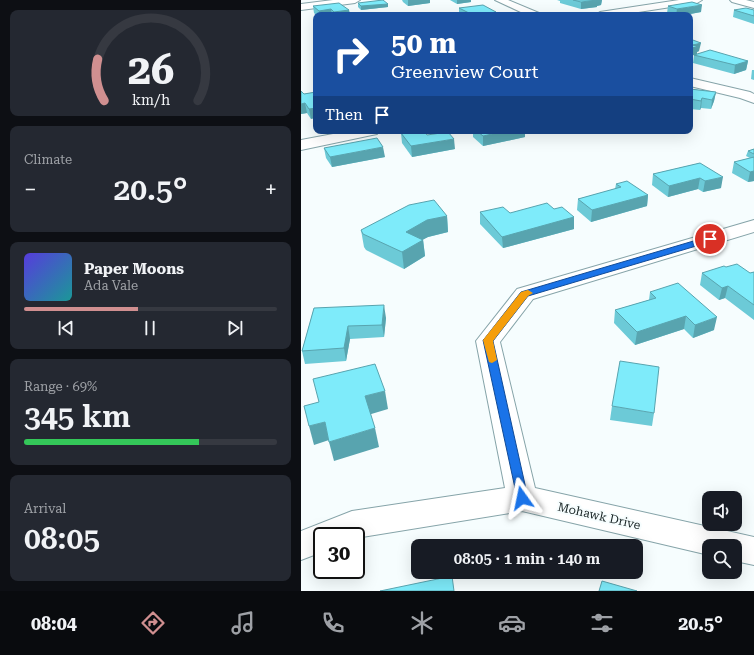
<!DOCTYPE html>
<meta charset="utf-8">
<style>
:root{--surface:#171b24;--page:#242831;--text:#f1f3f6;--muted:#9ea1a6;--line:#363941;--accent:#d08f90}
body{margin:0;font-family:"Roboto Serif",serif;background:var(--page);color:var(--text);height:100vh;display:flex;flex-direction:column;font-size:15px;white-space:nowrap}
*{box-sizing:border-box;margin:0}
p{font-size:13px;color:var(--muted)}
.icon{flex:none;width:22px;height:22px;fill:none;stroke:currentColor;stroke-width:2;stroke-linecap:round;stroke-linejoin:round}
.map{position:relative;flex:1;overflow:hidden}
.drawer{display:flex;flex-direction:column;gap:10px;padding:10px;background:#0d0f14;width:301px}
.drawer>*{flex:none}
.banner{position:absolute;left:12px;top:12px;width:380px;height:122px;border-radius:8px;box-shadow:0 4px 16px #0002;background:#1a4fa0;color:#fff;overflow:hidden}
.fabs{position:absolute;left:401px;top:491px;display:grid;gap:8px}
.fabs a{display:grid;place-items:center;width:40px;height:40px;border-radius:8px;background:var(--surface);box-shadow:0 4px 16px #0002;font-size:20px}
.speed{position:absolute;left:12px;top:527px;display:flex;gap:8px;font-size:20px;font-weight:700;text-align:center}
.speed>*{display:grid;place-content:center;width:52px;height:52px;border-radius:50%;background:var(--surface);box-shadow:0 4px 16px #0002;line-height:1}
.speed .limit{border:2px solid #111;border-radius:6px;background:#fff;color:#111}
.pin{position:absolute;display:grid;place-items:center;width:34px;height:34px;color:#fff;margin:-17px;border:2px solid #fff;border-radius:50%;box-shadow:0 1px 4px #0007}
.me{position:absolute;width:44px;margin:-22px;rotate:348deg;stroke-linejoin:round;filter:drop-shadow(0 0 3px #0008)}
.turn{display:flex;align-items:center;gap:14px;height:84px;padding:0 12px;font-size:18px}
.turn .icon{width:52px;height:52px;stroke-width:2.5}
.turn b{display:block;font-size:28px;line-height:34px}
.then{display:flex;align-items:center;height:38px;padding:0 12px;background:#0003;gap:8px;font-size:15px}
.big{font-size:30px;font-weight:600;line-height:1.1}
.drawer .tile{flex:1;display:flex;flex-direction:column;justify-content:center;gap:6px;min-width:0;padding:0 14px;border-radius:8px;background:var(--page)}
.drawer .dial{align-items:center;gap:0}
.dial svg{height:104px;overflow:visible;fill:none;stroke:var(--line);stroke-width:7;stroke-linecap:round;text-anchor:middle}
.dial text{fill:var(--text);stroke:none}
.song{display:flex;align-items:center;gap:12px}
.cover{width:48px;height:48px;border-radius:6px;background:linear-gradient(135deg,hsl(250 70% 55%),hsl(180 70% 35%))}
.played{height:4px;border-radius:2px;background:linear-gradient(90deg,var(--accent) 45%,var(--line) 45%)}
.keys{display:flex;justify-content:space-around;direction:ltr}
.heat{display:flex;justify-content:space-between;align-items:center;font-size:22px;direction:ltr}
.charge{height:6px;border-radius:3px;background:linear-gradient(90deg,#34c759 69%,var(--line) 0)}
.trip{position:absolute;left:110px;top:539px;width:232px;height:40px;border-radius:8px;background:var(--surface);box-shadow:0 4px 16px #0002;font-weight:600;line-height:40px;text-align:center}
.tab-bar{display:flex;height:64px;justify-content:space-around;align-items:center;background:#090b0e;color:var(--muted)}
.tab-bar .icon{width:28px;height:28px}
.tab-bar .active{color:var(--accent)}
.tab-bar b{font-size:18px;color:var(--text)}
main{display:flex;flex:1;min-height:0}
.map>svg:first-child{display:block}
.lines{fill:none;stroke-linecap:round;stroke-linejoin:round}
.minor-casing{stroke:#86a4a9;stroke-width:2}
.minor{fill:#fff;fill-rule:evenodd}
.wall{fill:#6ccad7}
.shaded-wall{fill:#58a4af}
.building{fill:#7eebfa;stroke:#58a4af}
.route{fill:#1a73e8;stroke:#114b97}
.slow{fill:#f59e0b}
.labels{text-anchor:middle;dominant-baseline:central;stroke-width:4;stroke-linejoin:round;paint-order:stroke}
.near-street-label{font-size:12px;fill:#162223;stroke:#f6fdfe}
</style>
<main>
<section class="drawer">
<div class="tile dial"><svg viewBox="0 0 100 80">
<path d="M14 69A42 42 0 1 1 86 69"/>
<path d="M14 69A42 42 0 0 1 9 37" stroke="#d08f90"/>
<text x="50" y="56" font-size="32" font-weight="700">26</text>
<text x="50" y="72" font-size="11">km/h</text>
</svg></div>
<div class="tile"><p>Climate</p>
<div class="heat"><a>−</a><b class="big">20.5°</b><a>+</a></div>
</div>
<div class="tile">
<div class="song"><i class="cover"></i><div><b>Paper Moons</b><p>Ada Vale</p></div></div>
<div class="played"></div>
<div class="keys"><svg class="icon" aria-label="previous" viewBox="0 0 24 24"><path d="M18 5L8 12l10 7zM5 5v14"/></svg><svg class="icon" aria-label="pause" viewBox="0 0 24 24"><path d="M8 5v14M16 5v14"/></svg><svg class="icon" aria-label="next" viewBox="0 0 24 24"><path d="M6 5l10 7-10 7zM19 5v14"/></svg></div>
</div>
<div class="tile"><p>Range · 69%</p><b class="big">345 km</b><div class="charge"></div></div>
<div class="tile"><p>Arrival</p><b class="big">08:05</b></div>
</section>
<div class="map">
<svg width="453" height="591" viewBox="0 0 453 591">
<rect width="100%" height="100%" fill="#f6fdfe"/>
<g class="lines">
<g class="minor-casing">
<g id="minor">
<polygon points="32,0 59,0 54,3 0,10 0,4"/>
<polygon points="194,0 207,0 238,13 239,15 226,15"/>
<polygon points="378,0 401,0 396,3 318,15 294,15 299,12"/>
<polygon points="429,0 445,0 453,2 453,8 431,2"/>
<polygon points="389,78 449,92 453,94 453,103 439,98 389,86"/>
<polygon points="48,131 78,131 76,134 71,135 0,150 0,140"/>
<polygon points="453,220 453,232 232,299 199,342 234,488 453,537 453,565 434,561 434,546 408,546 408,555 221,511 55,538 55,536 21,536 21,552 0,560 0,531 51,511 204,488 175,341 216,289"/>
</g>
</g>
<use href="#minor" class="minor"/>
</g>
<g class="wall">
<polygon points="101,0 129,0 129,3 107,6 102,2"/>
<polygon points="149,0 170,0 170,2 156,4"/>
<polygon points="256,0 301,0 300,5 296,6 296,7 280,9 259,3 259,1"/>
<polygon points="57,3 87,4 87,7 60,10 57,7"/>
<polygon points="12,6 48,10 49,15 15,15 13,13"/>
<polygon points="367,6 400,12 384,15 371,15 366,13"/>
<polygon points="158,8 195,12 195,15 158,15"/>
<polygon points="433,10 453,10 453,24 432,17"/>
<polygon points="389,39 398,51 396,52 396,54 447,61 445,70 433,74 392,63 393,55 389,56"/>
<polygon points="451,70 453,70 453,80 450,79"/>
<polygon points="389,89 415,92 413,101 410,109 400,108 399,110 389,109"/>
<polygon points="15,92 10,119 6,113 0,114 3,94"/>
<polygon points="172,131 224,131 224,137 182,146 172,137"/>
<polygon points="100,133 126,135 154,149 111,157 101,143"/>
<polygon points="23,148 84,157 31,167 25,158"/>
<polygon points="453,149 453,181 447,182 431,173 433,162 449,158 445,156 447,151"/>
<polygon points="399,163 420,188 402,192 397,189 367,197 351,185 352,174"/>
<polygon points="315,184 347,195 346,206 290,222 276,210 277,199 314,189"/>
<polygon points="253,209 273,217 273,229 202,248 179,224 179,212 209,213"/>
<polygon points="146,216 147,232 127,237 122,239 124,256 103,269 65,250 63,247 60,230"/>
<polygon points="425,267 449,273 453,272 453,320 424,298 418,300 399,285 401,273"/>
<polygon points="349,292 413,330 392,338 383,329 334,345 313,323 314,310 348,300"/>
<polygon points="13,308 85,318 83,337 49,339 45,361 4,364 1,351"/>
<polygon points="311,406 353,413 351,426 309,420"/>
</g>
<g class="shaded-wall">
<polygon points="107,0 129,0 129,3 107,6"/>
<polygon points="156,0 170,0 170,2 156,4"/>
<polygon points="294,0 301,0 300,5 296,6 296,7 280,9 280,2"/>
<polygon points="87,4 87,7 60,10 60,6"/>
<polygon points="401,5 400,12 384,15 375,15 376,9"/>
<polygon points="30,9 31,15 18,15 18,11"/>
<polygon points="48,10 49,15 34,15 33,12"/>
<polygon points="195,12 195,15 179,15"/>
<polygon points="400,43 398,51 396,52 396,55 393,55 389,56 389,48 392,45"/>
<polygon points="447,61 445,70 433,74 434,65"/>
<polygon points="415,92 413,101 410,109 411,100"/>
<polygon points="401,98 400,108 399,110 400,101"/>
<polygon points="4,103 6,113 0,114 0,104"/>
<polygon points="15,108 15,118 10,119 8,109"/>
<polygon points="205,131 224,131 224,137 182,146 182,136"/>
<polygon points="153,139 154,149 111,157 110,146"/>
<polygon points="82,147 84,157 31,167 29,157"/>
<polygon points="453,171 453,181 447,182 449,172"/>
<polygon points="422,177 420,188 402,192 404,181"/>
<polygon points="399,178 397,189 367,197 368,186"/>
<polygon points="347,195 346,206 290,222 291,210"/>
<polygon points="146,216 147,232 127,237 107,248 105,232 126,220"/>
<polygon points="273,217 273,229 202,248 201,237"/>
<polygon points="122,240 124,256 103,269 101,252"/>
<polygon points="427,286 424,298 418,300 421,288"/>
<polygon points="83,305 85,318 83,337 81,325"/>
<polygon points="385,316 383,329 334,345 336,332"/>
<polygon points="416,317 413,330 392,338 394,325"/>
<polygon points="47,326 49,339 45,361 43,348"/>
<polygon points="84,391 87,409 67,415 64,396"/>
<polygon points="24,422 28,440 13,445 8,426"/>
<polygon points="74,428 78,447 33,461 28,442"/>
</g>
<g class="building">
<polygon points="82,0 87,4 60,6 57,3"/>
<polygon points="272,0 296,0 280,2"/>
<polygon points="391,2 401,5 376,9 367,6"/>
<polygon points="38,3 48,10 33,12 30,9 18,11 12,6"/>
<polygon points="182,5 195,12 179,15 172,15 158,8"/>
<polygon points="445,8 453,10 453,16 433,10"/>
<polygon points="323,13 332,15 318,15"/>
<polygon points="389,39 400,43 392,45 397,47 389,48"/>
<polygon points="409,50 447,61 434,65 393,55"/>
<polygon points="389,89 415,92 411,100 401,98 400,101 389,99"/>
<polygon points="0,91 3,94 15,92 15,108 8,109 4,103 0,104"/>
<polygon points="111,131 123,131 126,135 147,132 153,139 110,146 100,133"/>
<polygon points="176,131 205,131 182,136"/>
<polygon points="76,138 82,147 29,157 23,148"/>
<polygon points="453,149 453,154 447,151"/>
<polygon points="453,157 453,171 449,172 433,162"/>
<polygon points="399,163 422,177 404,181 399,178 368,186 352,174"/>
<polygon points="326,181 347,195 291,210 277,199 320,187 315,184"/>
<polygon points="133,200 146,216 126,220 105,232 122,240 101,252 62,234 60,230 108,205"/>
<polygon points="246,203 253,209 261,207 273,217 201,237 179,212 202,207 209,213"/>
<polygon points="436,264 449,273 453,272 453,305 427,286 421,288 401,273 423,266 425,267"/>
<polygon points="377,283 416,317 394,325 385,316 336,332 314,310 355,298 349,292"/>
<polygon points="83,305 81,325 47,326 43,348 1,351 13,308"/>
<polygon points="319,361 358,367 353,413 311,406"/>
<polygon points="74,364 84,391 64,396 74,428 28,442 24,422 8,426 3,406 18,402 12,379"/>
<polygon points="151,576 153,591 79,591"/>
<polygon points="301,581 336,591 298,591"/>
</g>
<polygon class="route" points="406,237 412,237 413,239 412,241 227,296 192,341 227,498 226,502 221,503 217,502 182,340 184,338 220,292"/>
<polygon class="slow" points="227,290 232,293 227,296 192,341 196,360 191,363 188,362 182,340 220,292"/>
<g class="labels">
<g class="near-street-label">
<text transform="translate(298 516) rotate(13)">Mohawk Drive</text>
</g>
</g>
</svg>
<div class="fabs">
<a><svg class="icon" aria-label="sound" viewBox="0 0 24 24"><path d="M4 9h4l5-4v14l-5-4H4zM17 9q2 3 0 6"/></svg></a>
<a><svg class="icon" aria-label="search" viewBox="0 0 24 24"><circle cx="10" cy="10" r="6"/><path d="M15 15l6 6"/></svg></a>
</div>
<div class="speed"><div class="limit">30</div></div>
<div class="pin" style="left:409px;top:239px;background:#d93025"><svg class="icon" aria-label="arrive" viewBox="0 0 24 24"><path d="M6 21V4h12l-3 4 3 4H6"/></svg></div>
<svg class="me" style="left:221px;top:498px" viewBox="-20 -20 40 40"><path d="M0-17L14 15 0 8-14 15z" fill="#1a73e8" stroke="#fff" stroke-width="4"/></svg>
<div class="trip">08:05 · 1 min · 140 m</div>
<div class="banner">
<div class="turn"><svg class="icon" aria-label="right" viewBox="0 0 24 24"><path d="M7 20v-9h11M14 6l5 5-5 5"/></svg><div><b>50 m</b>Greenview Court</div></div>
<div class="then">Then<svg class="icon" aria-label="arrive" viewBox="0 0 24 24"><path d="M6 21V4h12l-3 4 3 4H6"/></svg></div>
</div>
</div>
</main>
<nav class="tab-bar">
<b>08:04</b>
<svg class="icon active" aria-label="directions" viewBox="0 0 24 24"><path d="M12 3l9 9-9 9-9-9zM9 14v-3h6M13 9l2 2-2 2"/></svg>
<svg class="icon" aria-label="music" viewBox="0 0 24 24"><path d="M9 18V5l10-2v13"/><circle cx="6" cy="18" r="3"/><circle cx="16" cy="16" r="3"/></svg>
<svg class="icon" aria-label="phone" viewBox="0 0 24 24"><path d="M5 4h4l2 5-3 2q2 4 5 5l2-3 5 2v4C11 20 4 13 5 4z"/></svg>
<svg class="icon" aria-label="climate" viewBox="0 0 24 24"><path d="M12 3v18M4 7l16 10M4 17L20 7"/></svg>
<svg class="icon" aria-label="car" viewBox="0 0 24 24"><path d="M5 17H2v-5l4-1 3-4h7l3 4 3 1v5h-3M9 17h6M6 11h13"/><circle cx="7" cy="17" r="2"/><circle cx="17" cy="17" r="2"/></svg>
<svg class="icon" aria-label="filters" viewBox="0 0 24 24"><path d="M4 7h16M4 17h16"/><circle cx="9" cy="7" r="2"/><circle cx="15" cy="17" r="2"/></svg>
<b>20.5°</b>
</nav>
